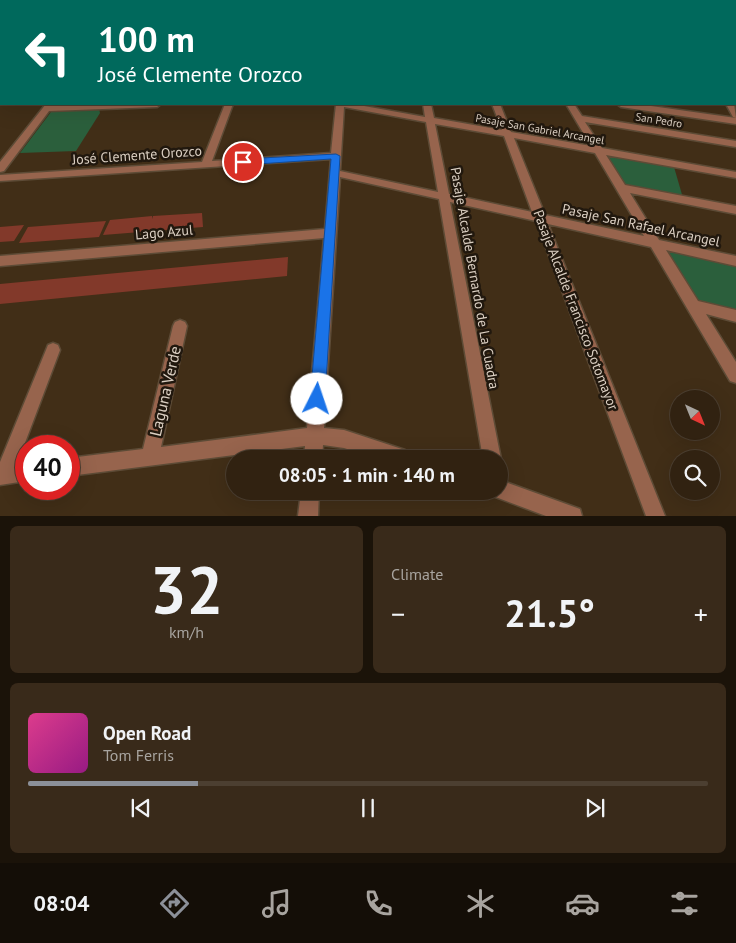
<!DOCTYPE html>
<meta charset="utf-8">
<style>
:root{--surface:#312211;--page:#392a1a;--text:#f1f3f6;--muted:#a8a49f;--line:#4c3f31;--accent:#8c9099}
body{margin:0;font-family:"PT Sans",sans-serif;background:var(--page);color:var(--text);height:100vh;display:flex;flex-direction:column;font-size:19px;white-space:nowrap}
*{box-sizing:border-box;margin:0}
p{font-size:16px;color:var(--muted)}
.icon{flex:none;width:28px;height:28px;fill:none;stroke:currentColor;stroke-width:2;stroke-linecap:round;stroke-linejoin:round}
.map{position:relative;height:516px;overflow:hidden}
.sheet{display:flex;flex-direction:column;gap:10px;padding:10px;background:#1b1309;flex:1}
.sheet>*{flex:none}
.guide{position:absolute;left:0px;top:0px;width:736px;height:105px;box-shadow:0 5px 20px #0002,0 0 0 1px var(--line);background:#00695c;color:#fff;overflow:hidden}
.needle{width:32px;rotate:137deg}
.buttons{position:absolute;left:670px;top:390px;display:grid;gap:10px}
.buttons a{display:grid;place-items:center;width:50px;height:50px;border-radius:50%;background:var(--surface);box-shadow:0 5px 20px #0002,0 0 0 1px var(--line);font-size:25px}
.speed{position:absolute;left:15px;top:435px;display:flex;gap:10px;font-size:25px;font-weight:700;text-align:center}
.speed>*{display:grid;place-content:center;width:65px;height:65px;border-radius:50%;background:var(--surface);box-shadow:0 5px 20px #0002,0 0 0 1px var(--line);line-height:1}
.speed .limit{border:8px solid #d22;background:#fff;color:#111}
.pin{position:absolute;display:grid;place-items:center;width:42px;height:42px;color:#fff;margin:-21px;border:2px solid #fff;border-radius:50%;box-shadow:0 1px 5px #0007}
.me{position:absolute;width:55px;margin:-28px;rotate:4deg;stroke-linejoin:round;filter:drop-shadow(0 0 4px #0008)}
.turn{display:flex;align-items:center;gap:18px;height:105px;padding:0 15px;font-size:22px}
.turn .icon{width:65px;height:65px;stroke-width:2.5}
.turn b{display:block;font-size:35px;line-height:42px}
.big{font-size:38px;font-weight:700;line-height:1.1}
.sheet .card{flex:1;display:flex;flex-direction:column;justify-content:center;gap:8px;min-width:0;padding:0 18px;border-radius:8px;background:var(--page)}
.sheet .dial{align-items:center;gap:0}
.dial b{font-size:65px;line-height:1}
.song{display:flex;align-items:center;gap:15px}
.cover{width:60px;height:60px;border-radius:8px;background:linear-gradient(135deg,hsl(330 70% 55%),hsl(310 70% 35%))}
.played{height:5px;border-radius:2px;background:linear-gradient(90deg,var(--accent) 25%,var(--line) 25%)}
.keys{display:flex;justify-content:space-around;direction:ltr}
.heat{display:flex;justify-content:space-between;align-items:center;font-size:28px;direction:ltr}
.sheet .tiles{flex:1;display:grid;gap:10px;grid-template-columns:1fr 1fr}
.card:last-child{grid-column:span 2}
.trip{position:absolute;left:226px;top:450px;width:282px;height:50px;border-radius:25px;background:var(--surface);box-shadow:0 5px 20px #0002,0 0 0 1px var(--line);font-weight:700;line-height:50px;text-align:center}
.tab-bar{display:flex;height:80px;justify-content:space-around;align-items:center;background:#140e07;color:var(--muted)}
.tab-bar .icon{width:35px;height:35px}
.tab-bar .on{color:var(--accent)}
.tab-bar b{font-size:22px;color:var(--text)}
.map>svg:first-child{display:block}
.green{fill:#2b5f3c}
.building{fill:#82392a}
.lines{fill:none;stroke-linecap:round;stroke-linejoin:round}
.minor-casing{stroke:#5d4b36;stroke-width:3}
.minor{fill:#97644d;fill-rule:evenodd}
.route{fill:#1a73e8;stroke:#114b97}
.labels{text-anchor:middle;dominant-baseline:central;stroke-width:5;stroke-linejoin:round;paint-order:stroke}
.far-street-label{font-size:11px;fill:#dbcfc2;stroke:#21180e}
.street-label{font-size:14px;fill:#dbcfc2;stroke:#21180e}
.near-street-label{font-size:16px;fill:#dbcfc2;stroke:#21180e}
</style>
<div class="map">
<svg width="736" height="516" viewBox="0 0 736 516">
<rect width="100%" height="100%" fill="#412e17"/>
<g class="green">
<polygon points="57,104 98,104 100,113 76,151 20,153"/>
<polygon points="606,155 674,167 683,198 627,187"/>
<polygon points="653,243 736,261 736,316 692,305"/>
</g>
<g class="building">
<polygon points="202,213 203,227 103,235 110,220 152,216 152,219 153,216"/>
<polygon points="106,221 99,237 19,243 28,227"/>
<polygon points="24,225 14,241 0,242 0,227"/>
<polygon points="288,257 287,276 0,304 0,284"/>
</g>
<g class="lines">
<g class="minor-casing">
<g id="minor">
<polygon points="0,0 41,0 0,3"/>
<rect x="345" y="0" width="6" height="1"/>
<rect x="407" y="0" width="6" height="1"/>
<polygon points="460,0 466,0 467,1 461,1"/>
<polygon points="516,0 522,0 523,1 517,1"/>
<polygon points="571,0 578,0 579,1 572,1"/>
<polygon points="637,0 644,0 645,1 638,1"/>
<polygon points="729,0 736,0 736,3 728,1"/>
<rect x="735" y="28" width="1" height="4"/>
<rect x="735" y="60" width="1" height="4"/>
<polygon points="46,104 54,104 53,106 161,104 157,107 49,111 4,171 0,172 0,162"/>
<path d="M225,104H233L212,161L331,153L336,104H353L425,117L423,104H431L434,118L502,130L492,104H500L511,132L591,146L566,104H574L582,116L736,141V147L585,122L602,148L736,172V178L606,155L625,185L736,206V214L630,193L659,240L736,256V266L666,250L698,301L736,310V322L706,314L736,362V383L730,381L651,247L548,224L665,516H646L536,221L450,202L501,459L500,461V459H483L439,199L340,177L324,428L344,430L405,450L411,453L414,459H378L344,448L323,445L322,459H304L305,446L69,476V458L143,449L173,326L175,322L180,320L185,322L187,326L161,447L307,428L324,238L0,266V256L325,229L331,159L0,181V175L202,162ZM344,107L426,122L438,192L340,171ZM435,124L504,136L532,212L449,194ZM514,138L595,153L644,236L545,215Z"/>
<polygon points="617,104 637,104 736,118 736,124 621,107"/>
<polygon points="726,104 734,104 736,118 733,117"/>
<polygon points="53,343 58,345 60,350 17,464 26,463 26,481 0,485 0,462 46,350 48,345"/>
<polygon points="500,480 580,509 582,516 546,516 493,496 492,491 500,491"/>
<polygon points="301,491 319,491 318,516 298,516"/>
</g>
</g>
<use href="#minor" class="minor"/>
</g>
<polygon class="route" points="336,154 340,156 325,399 323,404 317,406 312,404 310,399 331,159 243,165 239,162 243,159"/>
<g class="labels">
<g class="far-street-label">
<text transform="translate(659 120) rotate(9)">San Pedro</text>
<text transform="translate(540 129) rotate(10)">Pasaje San Gabriel Arcangel</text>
</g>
<g class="street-label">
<text transform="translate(137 155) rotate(-4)">José Clemente Orozco</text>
<text transform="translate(641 225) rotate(12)">Pasaje San Rafael Arcangel</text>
<text transform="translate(164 232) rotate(-5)">Lago Azul</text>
<text transform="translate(475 278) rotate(80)">Pasaje Alcalde Bernardo de La Cuadra</text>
<text transform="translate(576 310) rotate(69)">Pasaje Alcalde Francisco Sotomayor</text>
</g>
<g class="near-street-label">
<text transform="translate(165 391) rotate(-77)">Laguna Verde</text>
</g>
</g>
</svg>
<div class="buttons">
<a><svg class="needle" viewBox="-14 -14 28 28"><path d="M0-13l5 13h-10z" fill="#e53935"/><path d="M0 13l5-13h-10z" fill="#a8a49f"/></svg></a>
<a><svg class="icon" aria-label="search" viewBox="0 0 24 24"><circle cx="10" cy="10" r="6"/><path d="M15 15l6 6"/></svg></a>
</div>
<div class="speed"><div class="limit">40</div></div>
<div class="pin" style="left:243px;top:162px;background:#d93025"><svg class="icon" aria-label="arrive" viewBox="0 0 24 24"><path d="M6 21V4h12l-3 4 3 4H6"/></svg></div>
<svg class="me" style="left:317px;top:399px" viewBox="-20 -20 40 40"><circle r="19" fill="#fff"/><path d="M0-13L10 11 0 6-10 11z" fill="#1a73e8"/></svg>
<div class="trip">08:05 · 1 min · 140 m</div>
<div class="guide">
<div class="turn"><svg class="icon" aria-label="left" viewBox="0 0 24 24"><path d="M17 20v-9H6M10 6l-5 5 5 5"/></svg><div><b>100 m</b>José Clemente Orozco</div></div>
</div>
</div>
<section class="sheet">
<div class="tiles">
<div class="card dial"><b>32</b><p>km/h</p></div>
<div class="card"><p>Climate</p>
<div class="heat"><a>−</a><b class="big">21.5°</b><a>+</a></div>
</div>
<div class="card">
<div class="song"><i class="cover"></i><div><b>Open Road</b><p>Tom Ferris</p></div></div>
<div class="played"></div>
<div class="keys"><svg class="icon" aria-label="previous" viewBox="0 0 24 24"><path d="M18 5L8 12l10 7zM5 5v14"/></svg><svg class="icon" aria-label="pause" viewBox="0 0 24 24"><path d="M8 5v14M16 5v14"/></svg><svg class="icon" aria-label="next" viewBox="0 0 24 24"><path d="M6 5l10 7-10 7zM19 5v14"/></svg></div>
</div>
</div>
</section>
<nav class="tab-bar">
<b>08:04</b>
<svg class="icon on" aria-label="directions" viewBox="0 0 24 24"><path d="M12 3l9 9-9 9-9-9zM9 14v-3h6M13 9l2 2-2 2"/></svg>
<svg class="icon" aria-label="music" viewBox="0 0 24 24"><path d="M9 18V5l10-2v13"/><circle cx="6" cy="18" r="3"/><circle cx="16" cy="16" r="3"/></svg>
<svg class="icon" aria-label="phone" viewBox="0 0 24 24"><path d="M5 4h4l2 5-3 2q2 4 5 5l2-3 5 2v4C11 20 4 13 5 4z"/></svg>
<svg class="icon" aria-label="climate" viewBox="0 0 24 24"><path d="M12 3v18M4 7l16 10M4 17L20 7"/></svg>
<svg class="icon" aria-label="car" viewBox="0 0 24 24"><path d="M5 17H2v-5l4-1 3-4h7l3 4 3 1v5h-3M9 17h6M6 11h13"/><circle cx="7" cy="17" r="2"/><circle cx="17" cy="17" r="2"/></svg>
<svg class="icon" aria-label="filters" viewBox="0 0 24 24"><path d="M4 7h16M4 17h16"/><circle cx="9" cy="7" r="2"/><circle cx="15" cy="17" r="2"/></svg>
</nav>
